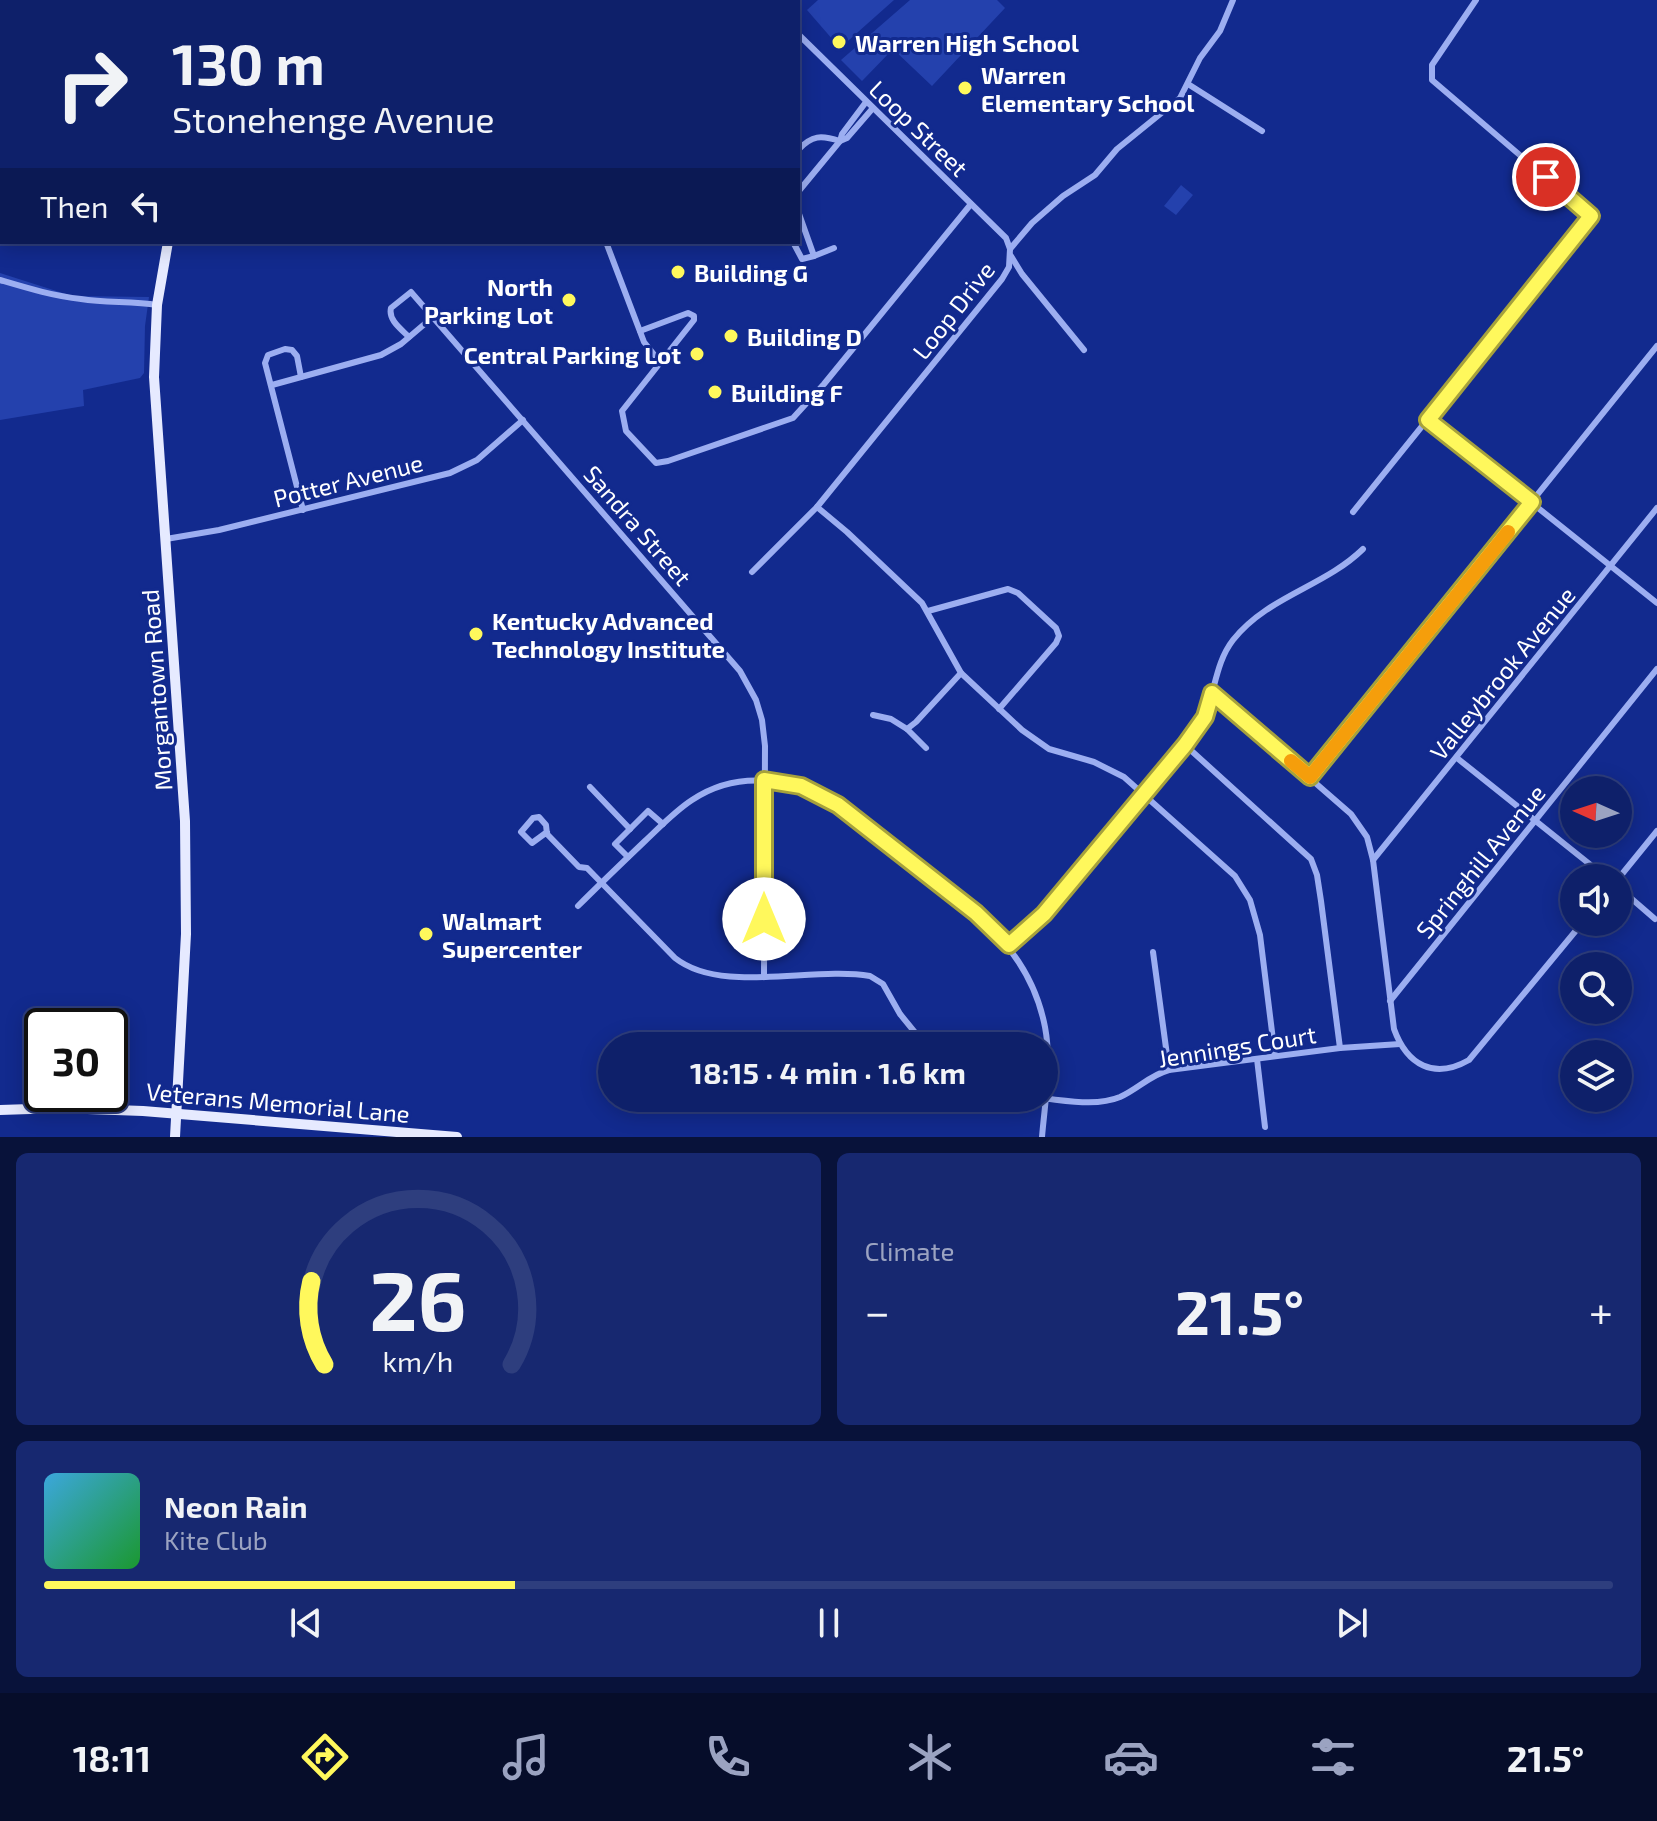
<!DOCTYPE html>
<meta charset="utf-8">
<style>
:root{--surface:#0e206a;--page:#172870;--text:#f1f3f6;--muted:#9ba3c1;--line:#2e3e7e;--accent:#fff85c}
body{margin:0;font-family:"Exo 2",sans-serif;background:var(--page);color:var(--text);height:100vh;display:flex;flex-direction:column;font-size:30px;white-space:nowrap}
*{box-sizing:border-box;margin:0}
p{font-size:26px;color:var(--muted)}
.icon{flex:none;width:44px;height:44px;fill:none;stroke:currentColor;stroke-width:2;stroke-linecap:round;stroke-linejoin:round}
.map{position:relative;height:1137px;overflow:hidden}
.details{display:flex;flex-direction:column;gap:16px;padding:16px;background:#08123a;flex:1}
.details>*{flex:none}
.top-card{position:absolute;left:0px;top:0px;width:800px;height:244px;box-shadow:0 4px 20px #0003,0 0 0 2px var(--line);background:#0e206a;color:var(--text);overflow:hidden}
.needle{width:52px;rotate:273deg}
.buttons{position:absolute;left:1560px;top:776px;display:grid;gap:16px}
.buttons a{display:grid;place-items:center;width:72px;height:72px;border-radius:50%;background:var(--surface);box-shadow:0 4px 20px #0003,0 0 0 2px var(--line);font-size:40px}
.speed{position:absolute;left:24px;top:1008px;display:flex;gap:16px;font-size:40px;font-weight:700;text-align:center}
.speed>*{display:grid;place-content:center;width:104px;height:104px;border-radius:50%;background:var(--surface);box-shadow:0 4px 20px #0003,0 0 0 2px var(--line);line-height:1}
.speed .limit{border:4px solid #111;border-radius:12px;background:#fff;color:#111}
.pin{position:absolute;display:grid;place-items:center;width:68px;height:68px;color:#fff;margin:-34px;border:4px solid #fff;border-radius:50%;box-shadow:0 2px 8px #0007}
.me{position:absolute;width:88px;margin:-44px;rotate:0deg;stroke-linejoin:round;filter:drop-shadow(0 0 6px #0008)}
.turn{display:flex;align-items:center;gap:28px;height:168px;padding:0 40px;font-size:36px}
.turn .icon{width:104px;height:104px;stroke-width:2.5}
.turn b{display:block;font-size:56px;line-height:68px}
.then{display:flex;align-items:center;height:76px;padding:0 40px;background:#0003;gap:16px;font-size:30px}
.big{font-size:60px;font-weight:700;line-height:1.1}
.details .tile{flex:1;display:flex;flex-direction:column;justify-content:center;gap:12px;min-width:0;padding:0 28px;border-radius:12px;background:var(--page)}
.details .dial{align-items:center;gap:0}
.dial svg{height:208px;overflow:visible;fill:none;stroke:var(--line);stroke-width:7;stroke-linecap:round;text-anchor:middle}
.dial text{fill:var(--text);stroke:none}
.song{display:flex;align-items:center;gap:24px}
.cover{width:96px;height:96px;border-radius:12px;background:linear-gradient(135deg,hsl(200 70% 55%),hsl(130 70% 35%))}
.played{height:8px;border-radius:4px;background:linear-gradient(90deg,var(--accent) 30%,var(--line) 30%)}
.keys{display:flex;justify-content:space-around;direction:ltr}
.heat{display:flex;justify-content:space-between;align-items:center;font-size:44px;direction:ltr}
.details .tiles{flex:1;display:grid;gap:16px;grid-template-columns:1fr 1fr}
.tile:last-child{grid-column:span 2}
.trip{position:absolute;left:598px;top:1032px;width:460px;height:80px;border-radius:40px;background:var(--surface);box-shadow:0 4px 20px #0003,0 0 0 2px var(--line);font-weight:700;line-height:80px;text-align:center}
.dock{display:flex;height:128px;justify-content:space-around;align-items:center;background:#060d2a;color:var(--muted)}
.dock .icon{width:56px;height:56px}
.dock .active{color:var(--accent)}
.dock b{font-size:36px;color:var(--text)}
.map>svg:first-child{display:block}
.green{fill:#2441ad}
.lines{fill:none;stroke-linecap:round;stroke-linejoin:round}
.street{stroke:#9caef1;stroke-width:6}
.secondary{stroke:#cbd4fc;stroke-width:9}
.primary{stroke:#e6eaff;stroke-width:10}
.route-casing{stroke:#a6a13c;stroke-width:20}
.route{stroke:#fff85c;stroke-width:14}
.slow{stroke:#f59e0b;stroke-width:14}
.poi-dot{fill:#fff85c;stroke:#122a8e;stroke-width:3}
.labels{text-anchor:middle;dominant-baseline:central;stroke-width:6;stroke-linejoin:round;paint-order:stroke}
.poi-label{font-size:24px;font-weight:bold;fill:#fff;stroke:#122a8e;text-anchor:start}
.street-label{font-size:24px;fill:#fff;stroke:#122a8e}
</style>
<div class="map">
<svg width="1657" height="1137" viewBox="0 0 1657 1137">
<rect width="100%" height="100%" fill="#122a8e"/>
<g class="green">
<polygon points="0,0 104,0 2,2 0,174"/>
<polygon points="818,0 894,0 840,48 807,10"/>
<polygon points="910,0 997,0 1005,8 932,86 893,49 862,81 841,60"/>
<polygon points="1181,185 1193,195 1176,215 1164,206"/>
<polygon points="0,273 72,296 149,297 145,326 144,373 140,378 83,390 84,406 0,420"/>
</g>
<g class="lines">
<g class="street">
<polyline points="645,0 647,2"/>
<polyline points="764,0 766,2"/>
<polyline points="745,2 746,0"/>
<polyline points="798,34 1006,238 1010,249"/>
<polyline points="1188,84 1262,131"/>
<polyline points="866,102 842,134 840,141 847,138 873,108"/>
<path d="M798,150C812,135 821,135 840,141L798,192"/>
<polyline points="798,211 814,256 834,248"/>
<polyline points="606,242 644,342 660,362"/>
<polyline points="793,242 802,259 814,256"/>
<polyline points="1011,256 1022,274 1084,350"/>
<path d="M0,280C27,288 53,296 81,299C106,303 132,301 157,305"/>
<polyline points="640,331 688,313 694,316 694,320 622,411 626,431 656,463 668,461 793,418 824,384 971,204"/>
<path d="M409,337C401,329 388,320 391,308L411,292L740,671L756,700L762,720L765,746L764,975"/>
<polyline points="301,377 297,356 292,350 285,349 268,355 265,363 303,510"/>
<polyline points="272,385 381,355 401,344 434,316"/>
<polyline points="1428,420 1657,603"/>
<polyline points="817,507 847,532 922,603 961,673 1022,730 1049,749 1094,762 1124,777 1235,876 1250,900 1260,935 1275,1056"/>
<polyline points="1353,512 1591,216 1432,80 1432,65 1476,0"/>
<polyline points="166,539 219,530 450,473 477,460 523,420"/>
<polyline points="752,572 817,507 1002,279 1009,267 1010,249 1032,223 1063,196 1095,175 1117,149 1180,98 1200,58 1220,31 1233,0"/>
<polyline points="928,611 1008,589 1018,593 1056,628 1059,636 1056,643 999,709"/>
<path d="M1212,693L1351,814L1367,837L1373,860L1394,1029C1407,1065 1434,1080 1469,1060L1583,922"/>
<polyline points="873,715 891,719 907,729 916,722 961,673"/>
<polyline points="907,729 926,748"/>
<polyline points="1185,745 1311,859 1317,875 1321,901 1340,1048"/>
<polyline points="1457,758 1607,878"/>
<polyline points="1310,777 1657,346"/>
<polyline points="590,787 630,829"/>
<path d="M547,832L532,843L521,832L533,818L539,817L546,825L547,834L579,867L587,868L675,958C722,995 812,966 870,976L883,984L900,1014L926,1046"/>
<polyline points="628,857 615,844 648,811 663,824"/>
<polyline points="1373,860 1657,508"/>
<polyline points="1618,879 1657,831"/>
<polyline points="1618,887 1655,919"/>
<path d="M578,906C600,884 623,862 645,841C660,827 675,811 692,800C738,769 793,778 838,805C866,826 892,848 920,870C978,915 1030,950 1045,1027C1052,1064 1045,1101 1042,1137"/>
<path d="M1009,945L1044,914L1196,731C1216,703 1212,667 1233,640C1268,596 1324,587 1363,549"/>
<polyline points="1153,952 1169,1070"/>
<polyline points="1390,1001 1657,669"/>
<polyline points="1257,1059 1265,1127"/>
<path d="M1039,1098C1064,1100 1096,1107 1120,1097C1138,1089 1150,1075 1169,1070L1340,1048L1400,1044"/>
</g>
<polyline class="secondary" points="246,0 248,2"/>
<g class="primary">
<polyline points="301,2 303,0"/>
<polyline points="168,242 157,305 154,377 185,821 186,934 175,1137"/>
<polyline points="0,1110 60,1108 143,1111 457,1137"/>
</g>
</g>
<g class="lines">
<g class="route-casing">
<polyline id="route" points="764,919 764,780 801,786 838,805 976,913 1009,945 1044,914 1185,745 1205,717 1212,693 1310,777 1532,502 1428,420 1591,216 1546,177"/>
</g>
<use href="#route" class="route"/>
<polyline class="slow" points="1291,761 1310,777 1508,532"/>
</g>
<g class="poi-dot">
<circle cx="839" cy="42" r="8"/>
<circle cx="965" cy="88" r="8"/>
<circle cx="678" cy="272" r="8"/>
<circle cx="569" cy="300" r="8"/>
<circle cx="731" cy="336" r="8"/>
<circle cx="697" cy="354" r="8"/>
<circle cx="715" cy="392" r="8"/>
<circle cx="476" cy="634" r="8"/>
<circle cx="426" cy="934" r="8"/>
</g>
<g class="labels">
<g class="poi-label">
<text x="855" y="42">Warren High School</text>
<text x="981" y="74">Warren<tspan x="981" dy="28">Elementary School</tspan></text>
<text x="694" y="272">Building G</text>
<text x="553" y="286" text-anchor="end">North<tspan x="553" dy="28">Parking Lot</tspan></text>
<text x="747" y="336">Building D</text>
<text x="681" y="354" text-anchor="end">Central Parking Lot</text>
<text x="731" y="392">Building F</text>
<text x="492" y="620">Kentucky Advanced<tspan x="492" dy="28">Technology Institute</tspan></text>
<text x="442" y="920">Walmart<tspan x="442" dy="28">Supercenter</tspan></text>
</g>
<g class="street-label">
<text transform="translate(919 128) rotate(44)">Loop Street</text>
<text transform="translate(953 310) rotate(-52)">Loop Drive</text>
<text transform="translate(348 480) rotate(-14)">Potter Avenue</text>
<text transform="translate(638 525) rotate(49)">Sandra Street</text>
<text transform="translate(1502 673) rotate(-51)">Valleybrook Avenue</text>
<text transform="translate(156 690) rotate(-94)">Morgantown Road</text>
<text transform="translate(1480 861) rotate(-51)">Springhill Avenue</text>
<text transform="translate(1237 1046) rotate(-9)">Jennings Court</text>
<text transform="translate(278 1102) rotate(5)">Veterans Memorial Lane</text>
</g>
</g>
</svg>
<div class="buttons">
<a><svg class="needle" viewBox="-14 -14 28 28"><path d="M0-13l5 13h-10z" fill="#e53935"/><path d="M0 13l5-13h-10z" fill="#9ba3c1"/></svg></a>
<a><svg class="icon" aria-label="sound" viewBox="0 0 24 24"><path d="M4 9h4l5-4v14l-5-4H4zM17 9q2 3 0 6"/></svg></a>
<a><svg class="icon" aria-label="search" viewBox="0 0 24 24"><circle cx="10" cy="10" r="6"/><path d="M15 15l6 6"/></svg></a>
<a><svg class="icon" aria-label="layers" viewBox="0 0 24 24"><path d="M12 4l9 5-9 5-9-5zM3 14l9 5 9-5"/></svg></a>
</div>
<div class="speed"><div class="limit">30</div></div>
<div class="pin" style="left:1546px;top:177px;background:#d93025"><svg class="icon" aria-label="arrive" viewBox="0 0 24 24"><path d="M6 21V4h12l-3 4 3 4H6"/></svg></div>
<svg class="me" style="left:764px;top:919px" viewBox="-20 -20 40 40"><circle r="19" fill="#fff"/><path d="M0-13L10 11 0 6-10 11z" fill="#fff85c"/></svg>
<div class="trip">18:15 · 4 min · 1.6 km</div>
<div class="top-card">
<div class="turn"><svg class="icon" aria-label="right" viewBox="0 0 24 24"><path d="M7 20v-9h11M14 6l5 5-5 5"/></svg><div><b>130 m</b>Stonehenge Avenue</div></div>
<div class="then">Then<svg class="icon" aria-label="left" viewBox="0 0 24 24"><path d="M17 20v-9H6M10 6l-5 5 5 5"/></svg></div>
</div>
</div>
<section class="details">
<div class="tiles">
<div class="tile dial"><svg viewBox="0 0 100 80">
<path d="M14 69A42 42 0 1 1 86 69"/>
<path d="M14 69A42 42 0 0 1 9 37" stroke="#fff85c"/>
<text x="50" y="56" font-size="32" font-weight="700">26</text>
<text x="50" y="72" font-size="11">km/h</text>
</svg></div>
<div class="tile"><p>Climate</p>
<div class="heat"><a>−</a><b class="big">21.5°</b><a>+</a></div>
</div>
<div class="tile">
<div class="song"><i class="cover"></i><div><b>Neon Rain</b><p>Kite Club</p></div></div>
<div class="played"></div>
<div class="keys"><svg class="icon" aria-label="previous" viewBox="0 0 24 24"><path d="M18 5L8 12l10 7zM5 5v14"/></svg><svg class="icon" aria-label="pause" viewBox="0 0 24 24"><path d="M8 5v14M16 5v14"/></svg><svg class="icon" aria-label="next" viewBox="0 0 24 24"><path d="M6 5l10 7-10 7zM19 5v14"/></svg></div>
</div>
</div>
</section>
<nav class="dock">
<b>18:11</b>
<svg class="icon active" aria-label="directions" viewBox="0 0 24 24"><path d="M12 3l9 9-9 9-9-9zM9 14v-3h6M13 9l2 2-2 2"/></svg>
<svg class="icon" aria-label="music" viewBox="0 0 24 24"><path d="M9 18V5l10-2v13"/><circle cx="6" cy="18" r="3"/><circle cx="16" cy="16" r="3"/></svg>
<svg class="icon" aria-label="phone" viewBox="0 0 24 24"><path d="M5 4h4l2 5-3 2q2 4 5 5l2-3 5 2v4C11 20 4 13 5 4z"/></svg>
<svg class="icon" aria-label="climate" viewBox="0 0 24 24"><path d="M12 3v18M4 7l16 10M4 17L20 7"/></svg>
<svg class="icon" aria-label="car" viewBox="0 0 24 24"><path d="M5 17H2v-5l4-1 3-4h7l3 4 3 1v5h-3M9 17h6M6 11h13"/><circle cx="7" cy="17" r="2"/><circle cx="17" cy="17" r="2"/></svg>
<svg class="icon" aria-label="filters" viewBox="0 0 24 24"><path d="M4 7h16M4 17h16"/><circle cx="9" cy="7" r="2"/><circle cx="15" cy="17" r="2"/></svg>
<b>21.5°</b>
</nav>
